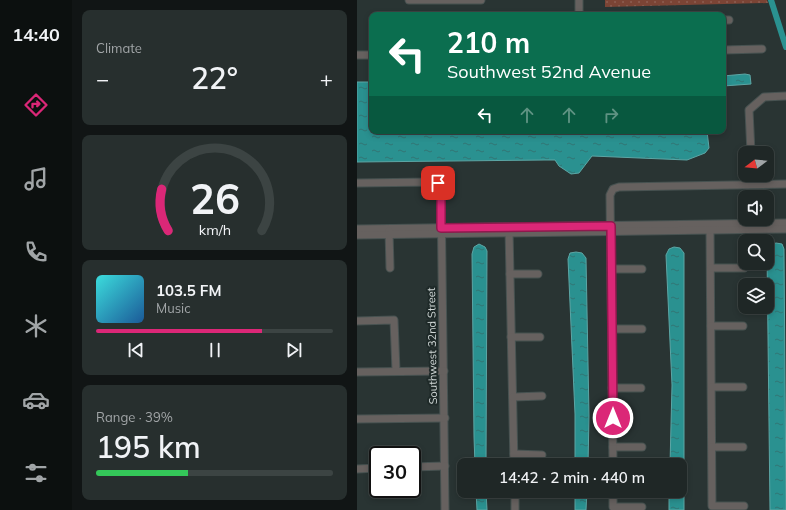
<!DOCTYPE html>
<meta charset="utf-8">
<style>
:root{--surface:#1f2726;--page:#272f2e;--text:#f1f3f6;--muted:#a1a5a7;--line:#3c4443;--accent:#db2777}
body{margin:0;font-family:Mulish,sans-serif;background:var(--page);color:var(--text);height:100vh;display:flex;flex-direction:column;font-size:15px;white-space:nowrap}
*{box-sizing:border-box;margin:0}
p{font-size:13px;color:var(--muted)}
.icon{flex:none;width:22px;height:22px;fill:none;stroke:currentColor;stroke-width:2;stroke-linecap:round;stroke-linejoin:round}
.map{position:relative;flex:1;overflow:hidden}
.side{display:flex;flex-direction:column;gap:10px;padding:10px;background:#111515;width:285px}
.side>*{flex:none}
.hud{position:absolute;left:12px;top:12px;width:357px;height:122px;border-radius:8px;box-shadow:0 2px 6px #0003,0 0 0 1px var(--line);background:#0b6e4f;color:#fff;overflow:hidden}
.needle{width:26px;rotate:254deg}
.fabs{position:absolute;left:381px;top:146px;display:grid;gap:8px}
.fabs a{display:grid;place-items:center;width:36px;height:36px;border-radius:8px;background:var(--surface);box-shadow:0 2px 6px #0003,0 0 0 1px var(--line);font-size:20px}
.speed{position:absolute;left:12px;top:446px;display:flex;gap:8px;font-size:20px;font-weight:700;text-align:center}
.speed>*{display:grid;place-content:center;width:52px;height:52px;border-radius:50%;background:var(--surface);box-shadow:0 2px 6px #0003,0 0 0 1px var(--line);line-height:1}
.speed .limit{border:2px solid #111;border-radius:6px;background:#fff;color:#111}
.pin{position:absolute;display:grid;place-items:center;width:34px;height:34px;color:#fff;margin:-17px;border-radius:8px;box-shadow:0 2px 6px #0006}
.me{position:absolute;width:44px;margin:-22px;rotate:0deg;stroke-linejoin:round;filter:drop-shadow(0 0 3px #0008)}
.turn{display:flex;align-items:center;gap:14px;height:84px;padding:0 12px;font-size:18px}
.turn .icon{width:52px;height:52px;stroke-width:2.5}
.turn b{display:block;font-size:28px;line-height:34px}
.lanes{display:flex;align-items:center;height:38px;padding:0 12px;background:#0003;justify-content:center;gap:20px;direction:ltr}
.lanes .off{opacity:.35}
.big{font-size:30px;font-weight:600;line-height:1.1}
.side .tile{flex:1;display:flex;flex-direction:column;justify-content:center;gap:6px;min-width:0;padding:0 14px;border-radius:8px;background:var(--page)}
.side .dial{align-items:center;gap:0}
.dial svg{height:104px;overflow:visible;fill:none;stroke:var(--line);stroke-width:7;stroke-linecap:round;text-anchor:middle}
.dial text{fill:var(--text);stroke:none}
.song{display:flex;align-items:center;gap:12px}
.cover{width:48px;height:48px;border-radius:6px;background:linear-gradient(135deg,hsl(180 70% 55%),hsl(210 70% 35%))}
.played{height:4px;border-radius:2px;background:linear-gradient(90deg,var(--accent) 70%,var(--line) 70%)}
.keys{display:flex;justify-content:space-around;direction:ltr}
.heat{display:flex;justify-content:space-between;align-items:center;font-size:22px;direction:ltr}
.charge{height:6px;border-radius:3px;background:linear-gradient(90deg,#34c759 39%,var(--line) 0)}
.trip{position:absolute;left:100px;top:458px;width:230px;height:40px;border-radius:8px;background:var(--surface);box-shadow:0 2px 6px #0003,0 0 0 1px var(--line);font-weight:600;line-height:40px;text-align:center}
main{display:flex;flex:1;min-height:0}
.tabs{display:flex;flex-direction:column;width:72px;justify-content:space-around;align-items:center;background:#0c100f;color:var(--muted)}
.tabs .icon{width:28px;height:28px}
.tabs .current{color:var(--accent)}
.tabs b{font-size:18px;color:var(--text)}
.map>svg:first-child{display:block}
.grass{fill:url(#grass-dots)}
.water{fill:url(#water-ripples);stroke:#5ca6a5}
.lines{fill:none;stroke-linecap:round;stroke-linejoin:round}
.canal{stroke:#2a9190;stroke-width:6}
.minor-casing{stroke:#475251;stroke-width:9}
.minor{stroke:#66615f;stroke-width:7}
.route-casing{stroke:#8e194d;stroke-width:10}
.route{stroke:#db2777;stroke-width:7}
.labels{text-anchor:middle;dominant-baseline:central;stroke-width:4;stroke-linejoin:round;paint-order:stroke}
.street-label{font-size:11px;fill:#d1d8d7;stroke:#1f2a29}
</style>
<main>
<nav class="tabs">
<b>14:40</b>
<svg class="icon current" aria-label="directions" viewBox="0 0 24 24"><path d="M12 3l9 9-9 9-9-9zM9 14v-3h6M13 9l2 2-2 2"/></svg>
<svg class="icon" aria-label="music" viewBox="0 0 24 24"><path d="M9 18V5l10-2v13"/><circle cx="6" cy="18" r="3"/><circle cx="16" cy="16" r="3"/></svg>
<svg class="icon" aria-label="phone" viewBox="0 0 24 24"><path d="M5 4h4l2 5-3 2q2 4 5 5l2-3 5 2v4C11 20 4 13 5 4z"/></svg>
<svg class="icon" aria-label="climate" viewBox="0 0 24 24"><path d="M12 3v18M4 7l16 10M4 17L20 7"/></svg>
<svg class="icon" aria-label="car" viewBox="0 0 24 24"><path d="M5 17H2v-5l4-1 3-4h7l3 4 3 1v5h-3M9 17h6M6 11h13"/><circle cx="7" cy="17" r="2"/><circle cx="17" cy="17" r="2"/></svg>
<svg class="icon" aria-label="filters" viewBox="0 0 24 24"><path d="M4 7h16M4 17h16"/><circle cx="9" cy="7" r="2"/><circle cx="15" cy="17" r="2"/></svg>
</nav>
<section class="side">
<div class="tile"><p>Climate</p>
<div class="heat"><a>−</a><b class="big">22°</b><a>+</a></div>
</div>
<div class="tile dial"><svg viewBox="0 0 100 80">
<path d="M14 69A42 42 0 1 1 86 69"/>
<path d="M14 69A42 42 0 0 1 9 37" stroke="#db2777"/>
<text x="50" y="56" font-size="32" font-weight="700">26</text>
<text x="50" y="72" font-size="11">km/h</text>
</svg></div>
<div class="tile">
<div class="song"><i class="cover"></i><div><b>103.5 FM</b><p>Music</p></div></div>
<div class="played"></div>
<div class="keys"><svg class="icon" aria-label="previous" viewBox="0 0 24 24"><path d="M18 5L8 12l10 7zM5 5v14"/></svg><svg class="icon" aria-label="pause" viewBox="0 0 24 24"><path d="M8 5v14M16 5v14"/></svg><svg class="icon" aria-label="next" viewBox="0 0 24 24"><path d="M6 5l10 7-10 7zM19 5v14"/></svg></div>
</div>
<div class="tile"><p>Range · 39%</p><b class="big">195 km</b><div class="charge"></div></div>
</section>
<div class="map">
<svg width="429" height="510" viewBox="0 0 429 510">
<defs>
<pattern id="grass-dots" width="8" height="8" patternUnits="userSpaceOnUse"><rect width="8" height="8" fill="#7b4435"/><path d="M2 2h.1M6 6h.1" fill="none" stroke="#8d5e52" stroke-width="1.8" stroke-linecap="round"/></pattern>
<pattern id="water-ripples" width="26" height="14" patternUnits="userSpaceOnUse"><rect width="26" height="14" fill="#2a9190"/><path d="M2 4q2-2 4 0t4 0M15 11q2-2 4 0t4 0" fill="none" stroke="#317574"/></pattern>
</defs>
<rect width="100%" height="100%" fill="#293433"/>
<polygon class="grass" points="248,0 410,0 411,3 248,7"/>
<g class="water">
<polygon points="388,74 393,75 394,84 366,86 366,76"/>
<polygon points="0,82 15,82 15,131 350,131 352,148 348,153 330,160 235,156 222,173 214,174 202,166 198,160 188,160 0,162"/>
<polygon points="419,243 425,244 427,249 429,510 413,510 410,251 413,245"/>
<polygon points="122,244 128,247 130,251 129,465 118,465 117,437 115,254 117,247"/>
<polygon points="317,247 323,248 327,253 327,510 312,510 312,491 323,491 323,465 313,465 315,385 309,255 312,249"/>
<polygon points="219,252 225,253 229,258 232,416 231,465 218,465 218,414 211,259 213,253"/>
<polygon points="119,491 129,491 130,510 120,510"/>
<polygon points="218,491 230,491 229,510 218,510"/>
</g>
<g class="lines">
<polyline class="canal" points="414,0 429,47"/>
<g class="minor-casing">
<g id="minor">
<polyline points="52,0 124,0"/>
<polyline points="222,0 222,15"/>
<polyline points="366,20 372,20"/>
<polyline points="366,50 405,49"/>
<polyline points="0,55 15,55"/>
<polyline points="394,153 392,110 407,97 429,96"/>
<polyline points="0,183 75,182 81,183 84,189 88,510"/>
<polyline points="353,227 355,506 387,506"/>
<polyline points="0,229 429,223"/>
<polyline points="152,229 157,465"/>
<polyline points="32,231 33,268"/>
<polyline points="0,235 429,229"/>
<polyline points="354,268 387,268"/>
<polyline points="254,269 285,269"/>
<polyline points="153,274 181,274"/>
<polyline points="0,321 37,320 39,371"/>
<polyline points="354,326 386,326"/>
<polyline points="255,329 285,329"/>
<polyline points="154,337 183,337"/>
<polyline points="0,372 87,371"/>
<polyline points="355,387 386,387"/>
<polyline points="255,388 284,388"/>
<polyline points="156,397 185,396"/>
<polyline points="0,419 88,418"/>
<polyline points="256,447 285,447"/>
<polyline points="355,447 386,447"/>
<polyline points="157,454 185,455"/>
<polyline points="256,465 253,195 256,189 262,187 429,184"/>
<polyline points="55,467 88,466"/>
<polyline points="0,469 21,468"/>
<polyline points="158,491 158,510"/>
<polyline points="256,491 256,507 285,507"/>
</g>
</g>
<use href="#minor" class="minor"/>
</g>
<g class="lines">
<g class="route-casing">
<polyline id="route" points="81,183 84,189 84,228 254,226 256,418"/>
</g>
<use href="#route" class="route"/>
</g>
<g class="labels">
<g class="street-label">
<text transform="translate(75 346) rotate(-91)">Southwest 32nd Street</text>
</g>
</g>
</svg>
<div class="fabs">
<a><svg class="needle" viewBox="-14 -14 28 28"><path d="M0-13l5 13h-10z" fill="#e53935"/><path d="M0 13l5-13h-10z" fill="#a1a5a7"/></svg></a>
<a><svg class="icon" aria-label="sound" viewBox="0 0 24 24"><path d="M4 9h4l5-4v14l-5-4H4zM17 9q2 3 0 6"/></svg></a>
<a><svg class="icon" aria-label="search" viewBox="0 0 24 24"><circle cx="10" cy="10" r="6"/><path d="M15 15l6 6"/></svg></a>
<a><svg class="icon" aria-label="layers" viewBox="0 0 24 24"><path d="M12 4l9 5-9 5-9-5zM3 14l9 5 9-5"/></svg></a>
</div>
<div class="speed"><div class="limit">30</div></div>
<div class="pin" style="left:81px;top:183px;background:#d93025"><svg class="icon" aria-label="arrive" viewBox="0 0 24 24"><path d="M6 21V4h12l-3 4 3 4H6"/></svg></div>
<svg class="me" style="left:256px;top:418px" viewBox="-20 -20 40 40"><circle r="17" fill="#db2777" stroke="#fff" stroke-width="3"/><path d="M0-11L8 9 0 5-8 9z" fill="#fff"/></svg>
<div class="trip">14:42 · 2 min · 440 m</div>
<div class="hud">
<div class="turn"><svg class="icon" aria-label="left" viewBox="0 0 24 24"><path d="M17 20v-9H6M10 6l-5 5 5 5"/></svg><div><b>210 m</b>Southwest 52nd Avenue</div></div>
<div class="lanes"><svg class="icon" aria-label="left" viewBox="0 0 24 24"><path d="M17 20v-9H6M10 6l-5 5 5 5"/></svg><svg class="icon off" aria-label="ahead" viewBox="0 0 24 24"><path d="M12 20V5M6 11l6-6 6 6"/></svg><svg class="icon off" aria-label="ahead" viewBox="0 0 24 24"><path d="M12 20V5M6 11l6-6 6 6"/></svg><svg class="icon off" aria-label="right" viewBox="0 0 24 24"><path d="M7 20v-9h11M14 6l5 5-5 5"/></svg></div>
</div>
</div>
</main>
